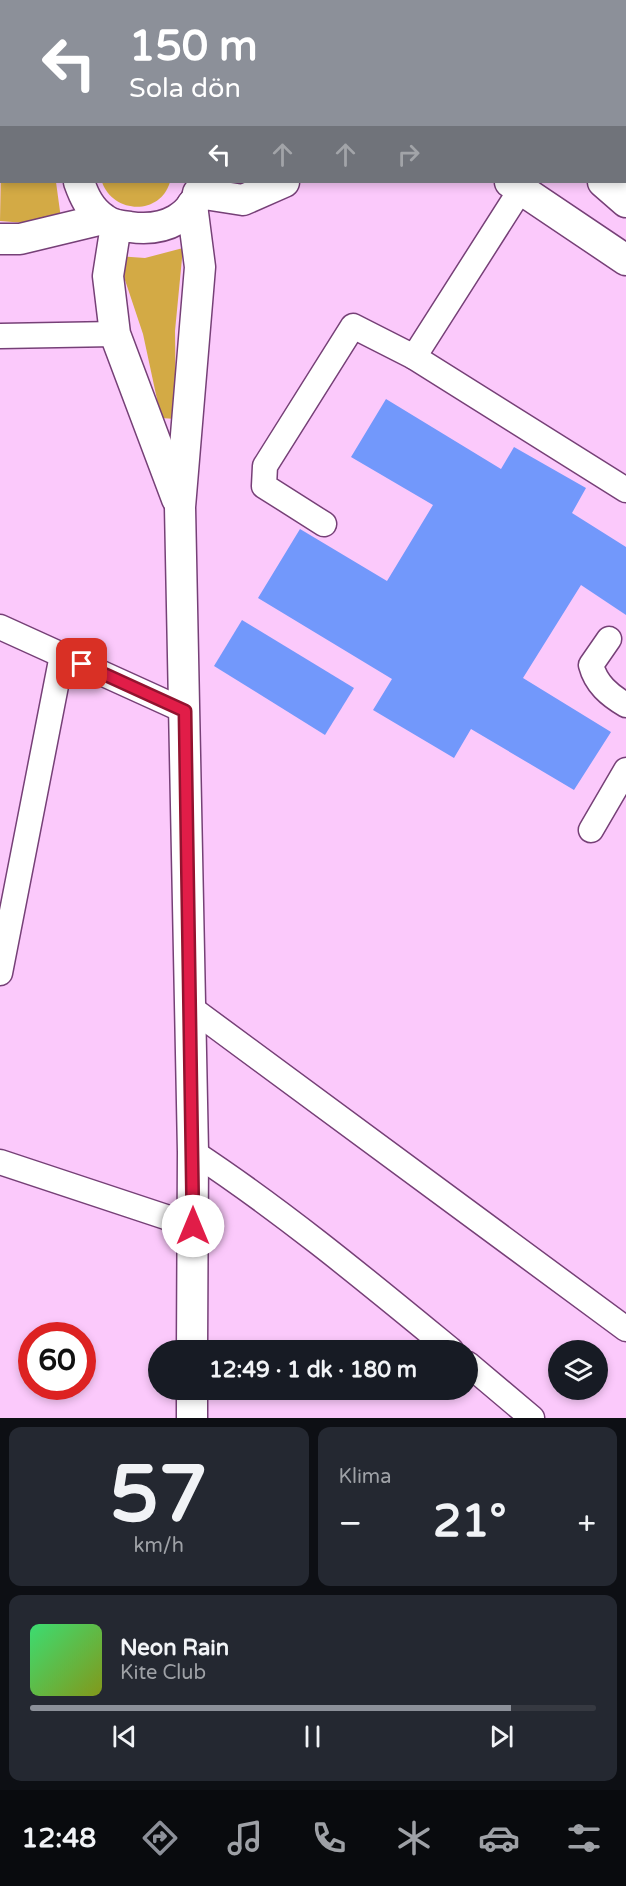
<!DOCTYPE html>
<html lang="tr">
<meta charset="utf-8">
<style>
:root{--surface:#171b24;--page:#242831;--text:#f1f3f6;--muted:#9ea1a6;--line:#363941;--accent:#8c9099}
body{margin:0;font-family:"Varela Round",sans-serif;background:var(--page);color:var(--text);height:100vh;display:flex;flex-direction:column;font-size:22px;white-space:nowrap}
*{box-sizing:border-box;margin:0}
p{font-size:20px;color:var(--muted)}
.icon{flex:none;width:33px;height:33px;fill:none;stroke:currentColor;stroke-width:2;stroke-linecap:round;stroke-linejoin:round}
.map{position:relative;height:1418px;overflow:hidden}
.drawer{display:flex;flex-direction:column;gap:9px;padding:9px;background:#0d0f14;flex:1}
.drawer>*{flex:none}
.banner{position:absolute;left:0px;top:0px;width:627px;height:183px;box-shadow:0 3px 9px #0003;background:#8c9099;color:#fff;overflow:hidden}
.fabs{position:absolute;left:548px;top:1340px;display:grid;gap:12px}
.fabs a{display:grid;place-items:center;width:60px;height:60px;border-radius:50%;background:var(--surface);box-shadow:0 3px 9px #0003;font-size:30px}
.speed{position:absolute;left:18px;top:1322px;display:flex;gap:12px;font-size:30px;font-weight:700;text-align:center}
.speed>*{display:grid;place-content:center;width:78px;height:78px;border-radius:50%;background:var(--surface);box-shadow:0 3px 9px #0003;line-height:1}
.speed .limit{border:9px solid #d22;background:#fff;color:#111}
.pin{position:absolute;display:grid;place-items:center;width:51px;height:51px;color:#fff;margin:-26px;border-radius:12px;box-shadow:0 3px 9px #0006}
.me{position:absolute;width:66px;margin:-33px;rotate:0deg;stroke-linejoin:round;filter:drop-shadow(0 0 4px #0008)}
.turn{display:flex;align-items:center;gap:21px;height:126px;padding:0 30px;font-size:27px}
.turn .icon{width:78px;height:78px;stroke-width:2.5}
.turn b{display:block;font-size:42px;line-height:51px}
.lanes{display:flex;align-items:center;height:57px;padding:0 30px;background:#0003;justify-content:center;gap:30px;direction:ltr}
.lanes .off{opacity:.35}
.big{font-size:45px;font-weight:700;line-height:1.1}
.drawer .tile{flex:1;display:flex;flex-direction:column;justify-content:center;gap:9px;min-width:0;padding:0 21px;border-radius:12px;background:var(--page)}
.drawer .dial{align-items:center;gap:0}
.dial b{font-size:78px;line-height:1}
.song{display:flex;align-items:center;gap:18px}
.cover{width:72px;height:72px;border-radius:9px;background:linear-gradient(135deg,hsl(140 70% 55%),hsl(70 70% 35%))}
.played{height:6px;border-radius:3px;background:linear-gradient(90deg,var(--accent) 85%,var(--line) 85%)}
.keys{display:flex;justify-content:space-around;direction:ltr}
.heat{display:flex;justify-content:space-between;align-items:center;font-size:33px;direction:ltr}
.drawer .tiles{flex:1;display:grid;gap:9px;grid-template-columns:1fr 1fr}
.tile:last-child{grid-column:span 2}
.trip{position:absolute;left:148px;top:1340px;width:330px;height:60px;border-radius:30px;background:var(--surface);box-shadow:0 3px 9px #0003;font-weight:700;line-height:60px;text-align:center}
.tabs{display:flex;height:96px;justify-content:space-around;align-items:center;background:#090b0e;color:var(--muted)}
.tabs .icon{width:42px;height:42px}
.tabs .current{color:var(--accent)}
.tabs b{font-size:27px;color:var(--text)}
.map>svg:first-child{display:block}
.green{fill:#d3aa45}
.building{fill:#7298fb}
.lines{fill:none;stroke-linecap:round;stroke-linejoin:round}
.minor-casing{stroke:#764077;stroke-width:27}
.major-casing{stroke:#764077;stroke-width:33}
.minor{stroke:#fff;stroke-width:24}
.major{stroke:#fff;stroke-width:30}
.route-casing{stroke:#92132f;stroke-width:15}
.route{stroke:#e11d48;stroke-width:10}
</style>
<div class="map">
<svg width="626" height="1418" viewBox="0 0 626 1418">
<rect width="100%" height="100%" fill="#fbc9fb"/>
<g class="green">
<polygon points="1,167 2,182 56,182 62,226 0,221"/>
<path d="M102,182H170C160,216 113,214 102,182Z"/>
<polygon points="183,248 175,331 176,419 161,418 143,334 117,256 145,258"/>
</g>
<g class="building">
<polygon points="386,399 501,469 514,447 586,488 572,513 626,547 626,615 581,585 523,678 611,732 574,790 471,729 454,758 373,710 392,679 258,598 300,529 387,581 433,505 351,457"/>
<polygon points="242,620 354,688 325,735 214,666"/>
</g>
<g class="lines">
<g class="minor-casing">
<g id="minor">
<polyline points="0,336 115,334"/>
<polyline points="414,357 626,490"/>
<polyline points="324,524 264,486 265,466 353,326 414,357 521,189"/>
<polyline points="0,627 185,711"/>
<path d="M609,639L591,665C596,684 609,695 626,705"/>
<polyline points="591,830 626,770"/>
<polyline points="0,973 62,655"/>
<polyline points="191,1008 626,1329"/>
<path d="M193,1152C284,1212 367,1281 451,1350"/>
<polyline points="0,1162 193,1226"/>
<polyline points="468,1364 532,1418"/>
</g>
</g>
<g class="major-casing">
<g id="major">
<polyline points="64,0 64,2"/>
<polyline points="153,0 153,2"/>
<polyline points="0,144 2,143"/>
<path d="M79,182C84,196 90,210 104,219C111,225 120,226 130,227C165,232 194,218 203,182"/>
<polyline points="510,182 626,260"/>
<polyline points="603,182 626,202"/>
<polyline points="198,193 243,200 284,182"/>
<polyline points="116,225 108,276 115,334 177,499"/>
<polyline points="0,239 20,239 103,219"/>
<polyline points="192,1350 193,1152 180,507 200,267 192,205"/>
<polyline points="192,1418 192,1389"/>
</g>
</g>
<use href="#minor" class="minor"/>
<use href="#major" class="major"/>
</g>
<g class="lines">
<g class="route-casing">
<polyline id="route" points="82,664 185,711 193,1226"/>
</g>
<use href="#route" class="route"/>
</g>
</svg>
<div class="fabs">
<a><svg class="icon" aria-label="layers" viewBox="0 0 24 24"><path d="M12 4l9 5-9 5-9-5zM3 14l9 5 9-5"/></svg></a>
</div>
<div class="speed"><div class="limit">60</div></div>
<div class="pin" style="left:82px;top:664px;background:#d93025"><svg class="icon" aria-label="arrive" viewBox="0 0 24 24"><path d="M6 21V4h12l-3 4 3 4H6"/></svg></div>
<svg class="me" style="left:193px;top:1226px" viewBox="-20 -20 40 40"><circle r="19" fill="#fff"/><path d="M0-13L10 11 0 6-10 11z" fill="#e11d48"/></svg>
<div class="trip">12:49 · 1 dk · 180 m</div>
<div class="banner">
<div class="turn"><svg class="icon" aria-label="left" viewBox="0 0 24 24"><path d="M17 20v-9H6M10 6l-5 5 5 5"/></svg><div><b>150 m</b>Sola dön</div></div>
<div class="lanes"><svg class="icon" aria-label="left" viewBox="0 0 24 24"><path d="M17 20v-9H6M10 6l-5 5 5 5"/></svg><svg class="icon off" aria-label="ahead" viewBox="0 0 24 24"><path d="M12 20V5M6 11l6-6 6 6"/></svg><svg class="icon off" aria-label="ahead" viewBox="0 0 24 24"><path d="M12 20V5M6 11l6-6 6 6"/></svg><svg class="icon off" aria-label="right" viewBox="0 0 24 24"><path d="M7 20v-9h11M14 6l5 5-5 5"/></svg></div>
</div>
</div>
<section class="drawer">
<div class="tiles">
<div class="tile dial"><b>57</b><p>km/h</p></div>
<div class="tile"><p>Klima</p>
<div class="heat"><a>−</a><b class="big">21°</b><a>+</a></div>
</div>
<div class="tile">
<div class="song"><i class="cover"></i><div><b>Neon Rain</b><p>Kite Club</p></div></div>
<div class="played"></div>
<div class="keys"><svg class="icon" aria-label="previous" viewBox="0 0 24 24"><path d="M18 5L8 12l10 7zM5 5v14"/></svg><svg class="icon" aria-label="pause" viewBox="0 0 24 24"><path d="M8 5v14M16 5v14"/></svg><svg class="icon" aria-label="next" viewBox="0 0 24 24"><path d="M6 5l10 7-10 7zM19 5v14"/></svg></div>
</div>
</div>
</section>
<nav class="tabs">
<b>12:48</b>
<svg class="icon current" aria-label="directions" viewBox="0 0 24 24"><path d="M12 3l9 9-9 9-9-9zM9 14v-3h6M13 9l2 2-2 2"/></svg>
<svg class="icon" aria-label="music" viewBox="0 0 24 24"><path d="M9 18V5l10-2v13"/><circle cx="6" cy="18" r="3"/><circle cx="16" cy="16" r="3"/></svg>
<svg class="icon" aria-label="phone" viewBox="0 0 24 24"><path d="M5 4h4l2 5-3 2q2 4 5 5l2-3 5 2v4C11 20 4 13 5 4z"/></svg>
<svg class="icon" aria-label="climate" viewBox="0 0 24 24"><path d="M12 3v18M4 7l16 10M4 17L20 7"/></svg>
<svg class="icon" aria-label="car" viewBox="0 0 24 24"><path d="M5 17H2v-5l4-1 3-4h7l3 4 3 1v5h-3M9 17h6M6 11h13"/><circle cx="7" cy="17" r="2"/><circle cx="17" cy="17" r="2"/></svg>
<svg class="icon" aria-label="filters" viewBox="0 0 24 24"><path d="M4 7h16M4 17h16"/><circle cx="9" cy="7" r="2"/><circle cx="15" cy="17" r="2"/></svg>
</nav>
